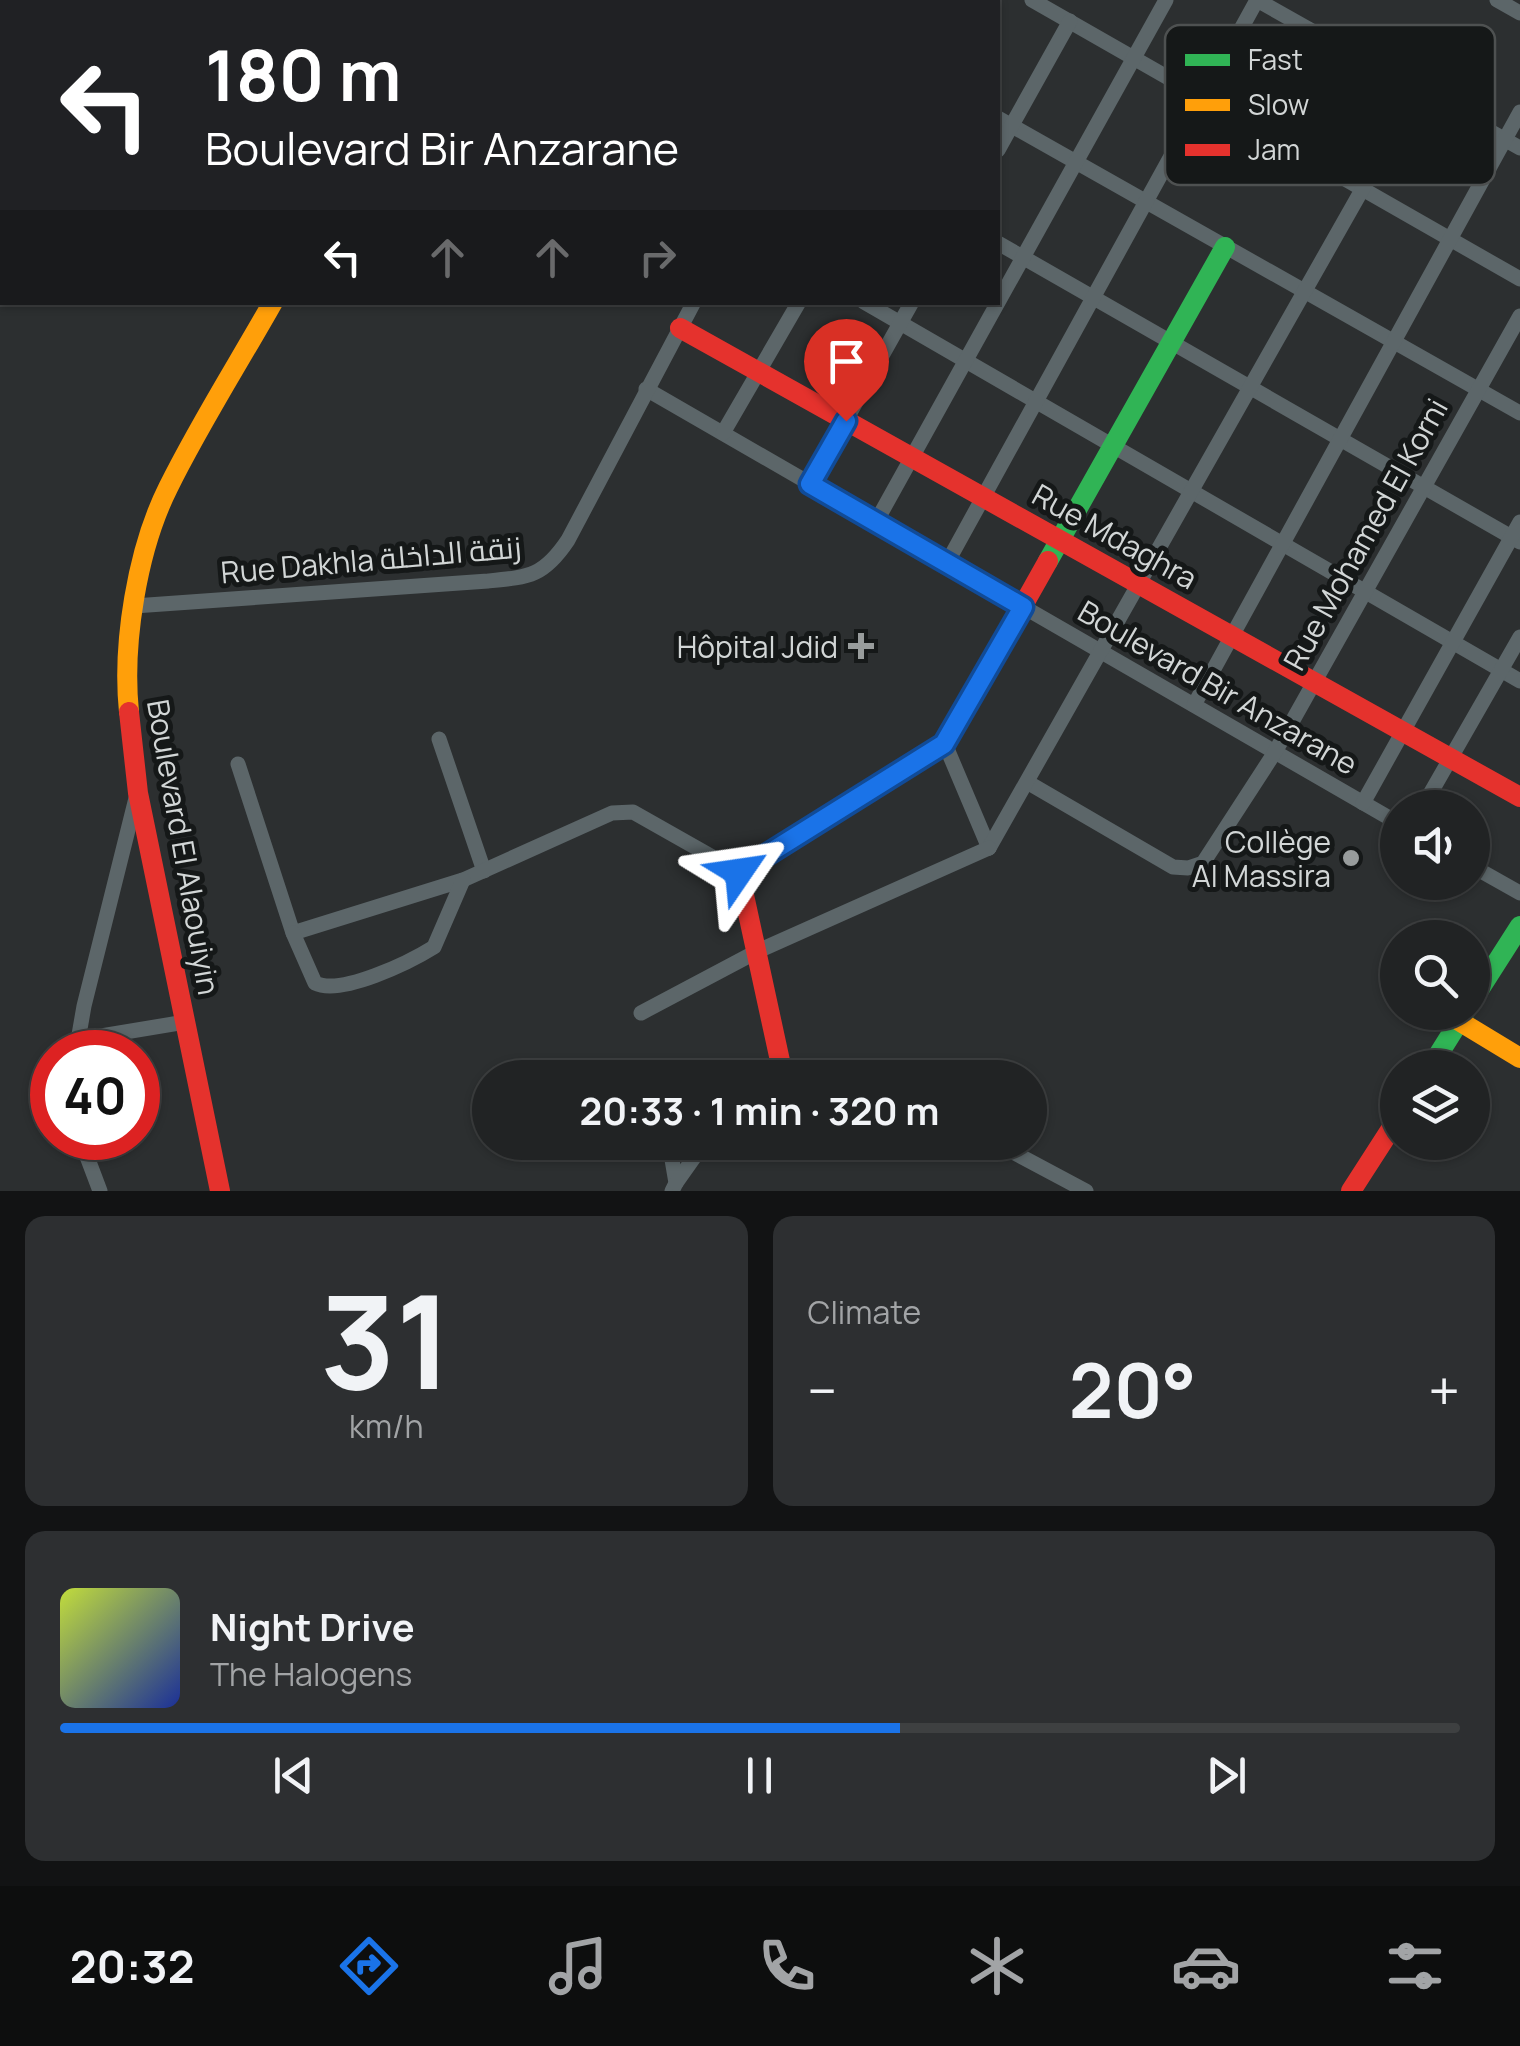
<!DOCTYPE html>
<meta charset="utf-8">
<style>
:root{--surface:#212324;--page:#2d2f31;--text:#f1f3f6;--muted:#a2a4a6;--line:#3e4041;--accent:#1a73e8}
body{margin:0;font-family:Manrope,Cairo,sans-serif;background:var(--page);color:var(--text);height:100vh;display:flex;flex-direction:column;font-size:38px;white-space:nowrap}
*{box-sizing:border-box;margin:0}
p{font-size:32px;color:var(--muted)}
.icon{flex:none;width:55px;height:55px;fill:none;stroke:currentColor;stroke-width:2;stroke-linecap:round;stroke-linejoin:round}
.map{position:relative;height:1191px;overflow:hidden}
.panel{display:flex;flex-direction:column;gap:25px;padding:25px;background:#121314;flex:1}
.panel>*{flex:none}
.hud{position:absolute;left:0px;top:0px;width:1000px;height:305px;box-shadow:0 2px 8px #0004,0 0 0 2px var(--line);background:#202124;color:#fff;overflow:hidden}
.fabs{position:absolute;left:1380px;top:790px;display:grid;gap:20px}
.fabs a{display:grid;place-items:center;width:110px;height:110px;border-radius:50%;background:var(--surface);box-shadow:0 2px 8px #0004,0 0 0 2px var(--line);font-size:50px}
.speed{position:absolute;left:30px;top:1030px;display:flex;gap:20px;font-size:50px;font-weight:700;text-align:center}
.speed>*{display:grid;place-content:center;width:130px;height:130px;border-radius:50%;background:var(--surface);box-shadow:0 2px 8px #0004,0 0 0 2px var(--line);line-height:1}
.speed .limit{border:15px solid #d22;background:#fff;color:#111}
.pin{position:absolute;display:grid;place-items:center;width:85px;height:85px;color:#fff;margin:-102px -42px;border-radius:50% 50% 50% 0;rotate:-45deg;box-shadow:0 0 10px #0007}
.pin .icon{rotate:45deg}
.me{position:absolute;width:110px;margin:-55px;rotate:58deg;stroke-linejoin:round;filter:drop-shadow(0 0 8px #0008)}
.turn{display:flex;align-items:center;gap:35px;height:210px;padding:0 40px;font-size:45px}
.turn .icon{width:130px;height:130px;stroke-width:2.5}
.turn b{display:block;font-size:70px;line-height:85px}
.lanes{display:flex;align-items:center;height:95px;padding:0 40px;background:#0003;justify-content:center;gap:50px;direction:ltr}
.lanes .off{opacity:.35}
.big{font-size:75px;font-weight:700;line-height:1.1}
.panel .tile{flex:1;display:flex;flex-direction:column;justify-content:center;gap:15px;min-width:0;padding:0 35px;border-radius:20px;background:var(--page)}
.panel .dial{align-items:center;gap:0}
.dial b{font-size:130px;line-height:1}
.song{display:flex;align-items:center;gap:30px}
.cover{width:120px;height:120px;border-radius:15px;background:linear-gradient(135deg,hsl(70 70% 55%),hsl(230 70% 35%))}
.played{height:10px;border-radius:5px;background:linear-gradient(90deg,var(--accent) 60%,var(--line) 60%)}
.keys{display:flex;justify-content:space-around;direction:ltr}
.heat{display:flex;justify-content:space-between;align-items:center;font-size:55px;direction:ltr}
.panel .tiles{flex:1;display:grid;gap:25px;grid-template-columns:1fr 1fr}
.tile:last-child{grid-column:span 2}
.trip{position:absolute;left:472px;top:1060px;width:575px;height:100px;border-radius:50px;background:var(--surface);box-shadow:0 2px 8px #0004,0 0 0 2px var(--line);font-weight:700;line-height:100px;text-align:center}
.tabs{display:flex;height:160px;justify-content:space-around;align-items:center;background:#0d0e0e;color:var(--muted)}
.tabs .icon{width:70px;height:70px}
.tabs .on{color:var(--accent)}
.tabs b{font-size:45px;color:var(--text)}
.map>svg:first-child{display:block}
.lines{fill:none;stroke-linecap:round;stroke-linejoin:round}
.street{stroke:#5c6669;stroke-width:15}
.fast{stroke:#30b455;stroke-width:20}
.slow{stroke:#ff9f0a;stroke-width:20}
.jam{stroke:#e5322d;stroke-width:20}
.route-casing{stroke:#114b97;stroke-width:25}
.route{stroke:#1a73e8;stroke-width:18}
.poi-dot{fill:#989c9c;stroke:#151818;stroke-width:4}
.labels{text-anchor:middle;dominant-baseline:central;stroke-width:10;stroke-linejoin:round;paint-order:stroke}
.street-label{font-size:30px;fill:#d2d6d6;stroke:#151818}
.poi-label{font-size:30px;fill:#d2d6d6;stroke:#151818;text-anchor:end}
.key{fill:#151818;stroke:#4e5151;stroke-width:2.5}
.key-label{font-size:28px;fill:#d2d6d6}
</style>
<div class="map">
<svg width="1520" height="1191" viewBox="0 0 1520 1191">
<rect width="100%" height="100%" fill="#2c2f30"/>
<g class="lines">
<g class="street">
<polyline points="1032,0 1520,279"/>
<polyline points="1497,0 1520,13"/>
<polyline points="919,2 922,0"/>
<polyline points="973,2 974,0"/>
<polyline points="998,118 1520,413"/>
<polyline points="1260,130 1308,29"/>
<polyline points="998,150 1070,21"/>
<polyline points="1313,161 1365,61"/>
<polyline points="998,243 1520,542"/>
<polyline points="864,302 1520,681"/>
<polyline points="646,389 1398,823"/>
<polyline points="723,433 799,302"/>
<polyline points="810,484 912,302"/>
<polyline points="876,522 1166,0"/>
<polyline points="947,563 1257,0 1520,148"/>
<path d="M134,606L488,581C530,577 544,576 568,540L694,302"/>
<polyline points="1194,705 1520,112"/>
<polyline points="439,739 484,871"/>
<polyline points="945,744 989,848"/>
<polyline points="238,764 293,933 463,880 612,813 633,812 739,872"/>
<polyline points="1027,782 1173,867 1188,868 1203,863 1275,752 1520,316"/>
<polyline points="1363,803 1520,522"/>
<polyline points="1422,808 1520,637"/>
<polyline points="989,848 1418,91"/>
<polyline points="1472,866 1520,893"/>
<path d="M293,933L315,983C341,996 410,962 434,947L463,880"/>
<polyline points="641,1013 756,952 989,848"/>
<polyline points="77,1040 185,1022"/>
<polyline points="76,1052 84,1006 137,794"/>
<path d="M755,1078C788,1068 818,1064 851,1078"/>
<polyline points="80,1138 100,1191"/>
<polyline points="669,1142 676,1183 672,1191"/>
<polyline points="994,1142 1086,1191"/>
<polyline points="676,1183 705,1142"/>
</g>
<g class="fast">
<polyline points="1048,561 1225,247"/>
<polyline points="1472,1001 1520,926"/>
<polyline points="1430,1068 1465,1012"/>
</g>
<g class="slow">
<path d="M129,712C122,644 137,550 168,488C199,425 238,364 273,302"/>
<polyline points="1459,1021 1520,1058"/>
</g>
<g class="jam">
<polyline points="447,2 448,0"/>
<polyline points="680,328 1520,797"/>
<polyline points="129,712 138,793 220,1191"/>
<polyline points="782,1070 739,872 945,744 1048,561"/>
<polyline points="1351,1191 1398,1118"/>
</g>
</g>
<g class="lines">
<g class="route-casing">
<polyline id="route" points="739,872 944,744 1023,607 810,484 846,421"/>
</g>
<use href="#route" class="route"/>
</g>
<g class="poi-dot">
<path d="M856 631h10v10h10v10h-10v10h-10v-10h-10v-10h10z"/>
<circle cx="1351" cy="858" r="10"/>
</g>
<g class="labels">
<g class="street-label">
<text transform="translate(1365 534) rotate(-61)">Rue Mohamed El Korni</text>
<text transform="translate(1115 536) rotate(29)">Rue Mdaghra</text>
<text transform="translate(371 559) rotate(-5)">Rue Dakhla زنقة الداخلة</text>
<text transform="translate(1218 687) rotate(30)">Boulevard Bir Anzarane</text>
<text transform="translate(184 847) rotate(80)">Boulevard El Alaouiyin</text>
</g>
<g class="poi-label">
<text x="838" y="646">Hôpital Jdid</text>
<text x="1331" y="841">Collège<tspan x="1331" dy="34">Al Massira</tspan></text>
</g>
</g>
<rect x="1165" y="25" width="330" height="160" rx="15" class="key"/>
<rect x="1185" y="54" width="45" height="12" fill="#30b455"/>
<rect x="1185" y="99" width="45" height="12" fill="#ff9f0a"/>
<rect x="1185" y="144" width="45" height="12" fill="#e5322d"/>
<g class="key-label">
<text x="1248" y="70">Fast</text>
<text x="1248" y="115">Slow</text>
<text x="1248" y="160">Jam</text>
</g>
</svg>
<div class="fabs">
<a><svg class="icon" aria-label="sound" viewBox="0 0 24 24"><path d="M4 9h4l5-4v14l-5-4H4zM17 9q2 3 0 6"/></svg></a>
<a><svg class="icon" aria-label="search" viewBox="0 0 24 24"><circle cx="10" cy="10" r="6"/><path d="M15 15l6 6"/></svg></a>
<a><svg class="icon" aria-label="layers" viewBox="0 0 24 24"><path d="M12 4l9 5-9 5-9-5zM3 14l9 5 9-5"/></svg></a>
</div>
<div class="speed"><div class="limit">40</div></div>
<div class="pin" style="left:846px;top:421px;background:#d93025"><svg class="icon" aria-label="arrive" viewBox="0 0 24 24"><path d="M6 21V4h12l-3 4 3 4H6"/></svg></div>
<svg class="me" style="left:739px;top:872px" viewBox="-20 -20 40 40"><path d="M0-17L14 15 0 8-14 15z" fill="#1a73e8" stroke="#fff" stroke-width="4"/></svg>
<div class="trip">20:33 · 1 min · 320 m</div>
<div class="hud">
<div class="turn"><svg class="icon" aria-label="left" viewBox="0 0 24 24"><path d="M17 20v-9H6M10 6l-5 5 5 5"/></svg><div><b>180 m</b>Boulevard Bir Anzarane</div></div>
<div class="lanes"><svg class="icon" aria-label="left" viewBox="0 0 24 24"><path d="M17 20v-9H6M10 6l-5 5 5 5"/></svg><svg class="icon off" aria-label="ahead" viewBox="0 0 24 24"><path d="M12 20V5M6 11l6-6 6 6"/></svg><svg class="icon off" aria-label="ahead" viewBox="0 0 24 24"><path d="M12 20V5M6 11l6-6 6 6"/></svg><svg class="icon off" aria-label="right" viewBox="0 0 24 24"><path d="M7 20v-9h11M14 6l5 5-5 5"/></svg></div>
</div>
</div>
<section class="panel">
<div class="tiles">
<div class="tile dial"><b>31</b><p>km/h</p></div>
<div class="tile"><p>Climate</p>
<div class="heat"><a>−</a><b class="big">20°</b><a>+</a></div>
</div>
<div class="tile">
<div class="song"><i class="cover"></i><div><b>Night Drive</b><p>The Halogens</p></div></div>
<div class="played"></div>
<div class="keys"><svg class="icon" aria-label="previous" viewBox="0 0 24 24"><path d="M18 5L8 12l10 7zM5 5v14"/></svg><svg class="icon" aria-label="pause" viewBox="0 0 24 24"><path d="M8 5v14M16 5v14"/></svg><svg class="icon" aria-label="next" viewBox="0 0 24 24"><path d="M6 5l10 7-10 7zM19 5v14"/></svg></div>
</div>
</div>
</section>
<nav class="tabs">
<b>20:32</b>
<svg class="icon on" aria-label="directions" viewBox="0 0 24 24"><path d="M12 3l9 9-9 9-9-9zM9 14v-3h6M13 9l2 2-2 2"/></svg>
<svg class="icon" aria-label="music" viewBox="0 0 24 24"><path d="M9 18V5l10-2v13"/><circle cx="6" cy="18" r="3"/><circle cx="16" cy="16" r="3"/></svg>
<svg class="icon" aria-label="phone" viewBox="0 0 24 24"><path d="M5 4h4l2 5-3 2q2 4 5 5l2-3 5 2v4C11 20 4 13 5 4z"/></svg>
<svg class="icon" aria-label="climate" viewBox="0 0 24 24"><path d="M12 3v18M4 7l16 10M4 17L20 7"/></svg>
<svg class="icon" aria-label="car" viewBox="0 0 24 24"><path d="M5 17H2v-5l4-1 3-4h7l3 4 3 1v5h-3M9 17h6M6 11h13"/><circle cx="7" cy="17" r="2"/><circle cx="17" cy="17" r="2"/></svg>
<svg class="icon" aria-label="filters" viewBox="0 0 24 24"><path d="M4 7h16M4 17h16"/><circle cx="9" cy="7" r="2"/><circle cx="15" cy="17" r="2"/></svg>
</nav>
